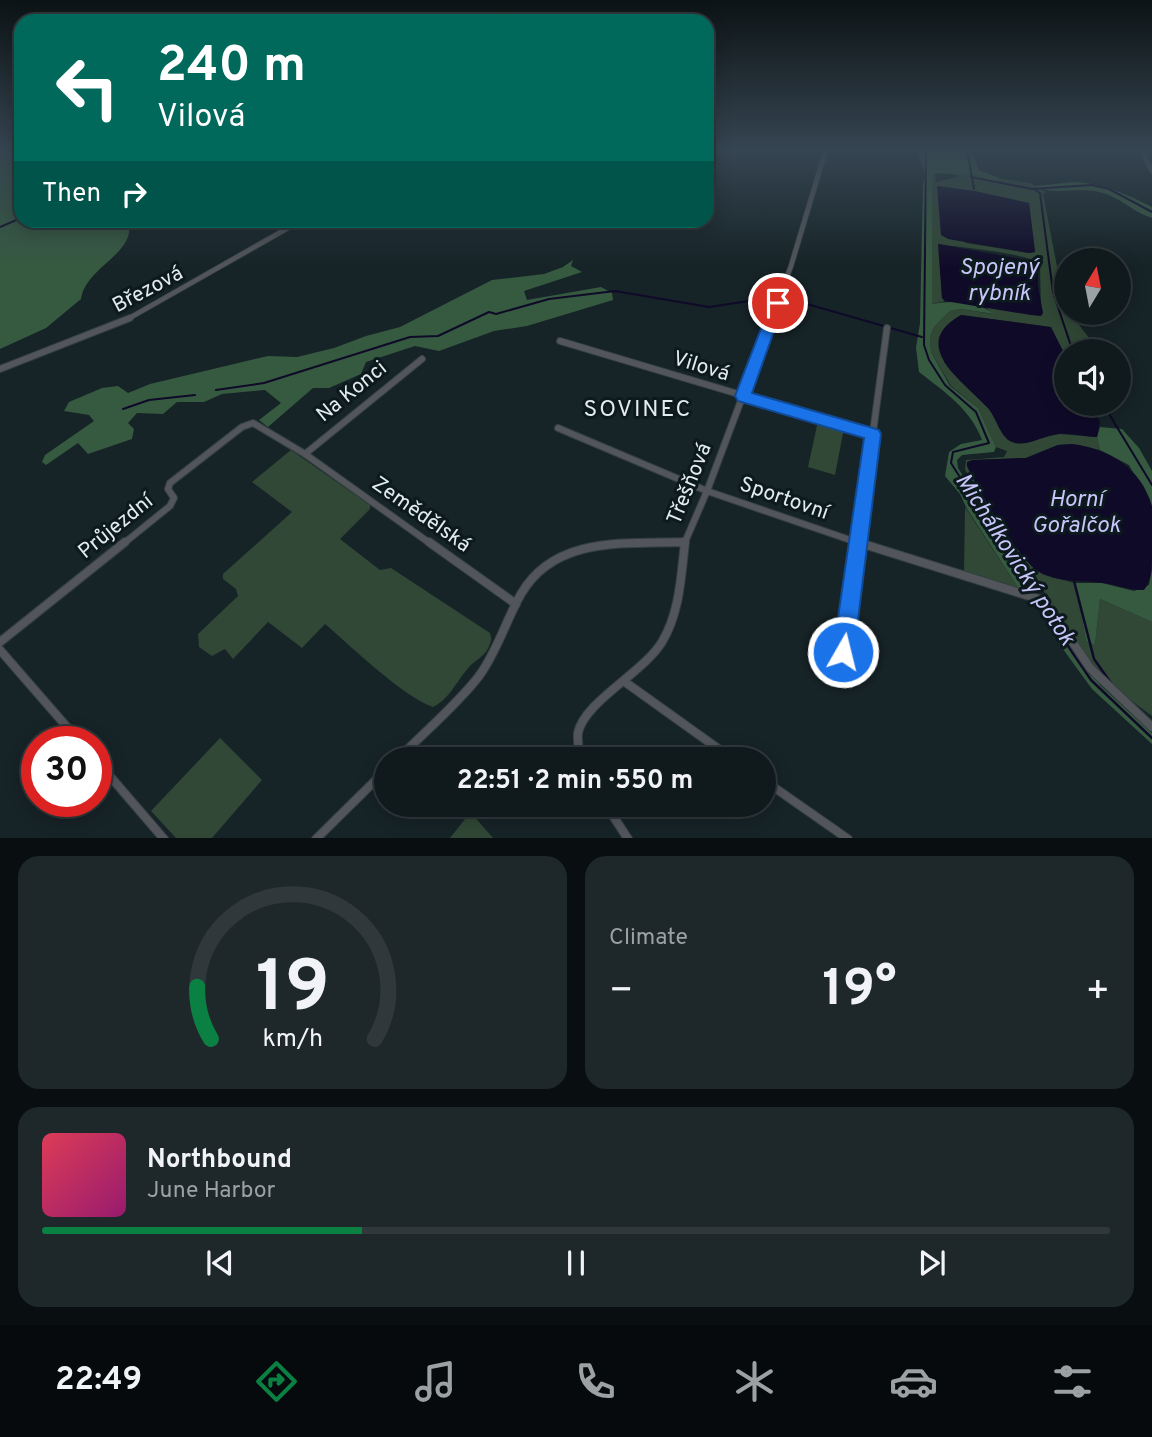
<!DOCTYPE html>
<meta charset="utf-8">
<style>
:root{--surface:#101a1d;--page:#1e272a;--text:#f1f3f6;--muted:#9ca1a4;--line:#30383b;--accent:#0b8043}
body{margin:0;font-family:Overpass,sans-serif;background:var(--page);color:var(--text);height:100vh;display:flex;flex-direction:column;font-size:26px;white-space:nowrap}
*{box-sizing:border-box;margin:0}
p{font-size:23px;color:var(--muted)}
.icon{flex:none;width:38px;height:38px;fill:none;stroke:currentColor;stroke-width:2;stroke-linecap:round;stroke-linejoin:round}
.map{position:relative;height:838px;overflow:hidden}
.side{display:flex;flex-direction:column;gap:18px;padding:18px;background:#090e10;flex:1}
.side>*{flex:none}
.banner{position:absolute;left:14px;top:14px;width:700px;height:214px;border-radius:21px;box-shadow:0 4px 18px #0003,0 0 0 2px var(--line);background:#00695c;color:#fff;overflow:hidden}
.needle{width:46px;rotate:10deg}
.tools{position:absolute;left:1054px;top:248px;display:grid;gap:14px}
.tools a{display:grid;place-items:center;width:77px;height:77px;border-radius:50%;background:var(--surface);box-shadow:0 4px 18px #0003,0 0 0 2px var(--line);font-size:35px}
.speed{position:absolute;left:21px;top:726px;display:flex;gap:14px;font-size:35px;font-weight:700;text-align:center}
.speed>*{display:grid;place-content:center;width:91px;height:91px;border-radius:50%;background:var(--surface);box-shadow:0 4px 18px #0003,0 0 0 2px var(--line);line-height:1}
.speed .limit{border:10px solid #d22;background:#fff;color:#111}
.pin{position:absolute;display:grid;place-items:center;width:60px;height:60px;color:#fff;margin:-30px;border:4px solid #fff;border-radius:50%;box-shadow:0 2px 7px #0007}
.me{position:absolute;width:77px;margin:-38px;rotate:8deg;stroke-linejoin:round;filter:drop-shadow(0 0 5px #0008)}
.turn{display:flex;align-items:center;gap:24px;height:147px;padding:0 28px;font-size:32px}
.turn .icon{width:91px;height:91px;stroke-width:2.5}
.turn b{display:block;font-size:49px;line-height:60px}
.then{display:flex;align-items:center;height:66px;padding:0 28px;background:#0003;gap:14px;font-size:26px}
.big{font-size:52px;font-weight:700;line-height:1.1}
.side .tile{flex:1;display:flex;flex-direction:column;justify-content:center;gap:10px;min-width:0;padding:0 24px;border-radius:21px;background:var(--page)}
.side .dial{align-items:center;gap:0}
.dial svg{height:182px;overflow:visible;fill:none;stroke:var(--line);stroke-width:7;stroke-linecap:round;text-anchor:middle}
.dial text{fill:var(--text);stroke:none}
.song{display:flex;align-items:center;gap:21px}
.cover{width:84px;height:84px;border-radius:10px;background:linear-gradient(135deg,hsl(350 70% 55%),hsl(320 70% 35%))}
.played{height:7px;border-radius:4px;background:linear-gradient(90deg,var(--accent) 30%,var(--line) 30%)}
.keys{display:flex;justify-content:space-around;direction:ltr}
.heat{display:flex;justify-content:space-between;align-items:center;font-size:38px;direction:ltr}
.side .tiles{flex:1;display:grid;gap:18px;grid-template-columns:1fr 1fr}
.tile:last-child{grid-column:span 2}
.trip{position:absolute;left:374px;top:747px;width:402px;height:70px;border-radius:35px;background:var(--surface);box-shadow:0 4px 18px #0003,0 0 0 2px var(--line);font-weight:700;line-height:70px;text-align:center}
.dock{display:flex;height:112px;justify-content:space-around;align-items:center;background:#060a0c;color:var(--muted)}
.dock .icon{width:49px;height:49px}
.dock .selected{color:var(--accent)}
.dock b{font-size:32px;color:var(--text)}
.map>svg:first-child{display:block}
.green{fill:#314836;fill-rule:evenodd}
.forest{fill:#365a40}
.water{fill:#0f0a28}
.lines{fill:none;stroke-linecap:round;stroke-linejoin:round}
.stream-far1{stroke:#0f0a28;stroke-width:2}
.stream{stroke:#0f0a28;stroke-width:2.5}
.street-far2-casing{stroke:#333f43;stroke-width:6}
.street-far1-casing{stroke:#333f43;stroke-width:8}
.street-casing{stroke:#333f43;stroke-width:10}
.street-far2{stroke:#52555a;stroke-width:4.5}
.street-far1{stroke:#52555a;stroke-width:6}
.street{stroke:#52555a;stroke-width:8}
.route{fill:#1a73e8;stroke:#114b97;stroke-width:2}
.labels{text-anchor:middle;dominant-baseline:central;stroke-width:6;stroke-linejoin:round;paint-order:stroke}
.street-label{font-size:21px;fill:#e3ebee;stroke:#0c191d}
.water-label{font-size:23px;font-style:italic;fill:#c7c5f9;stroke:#0c191d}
.neighbourhood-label{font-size:23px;letter-spacing:2px;fill:#e3ebee;stroke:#0c191d}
</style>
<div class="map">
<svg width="1152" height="839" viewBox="0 0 1152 839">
<rect width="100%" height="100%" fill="#162327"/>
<g class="green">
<path d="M932,173H935L936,182L961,176L942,173L975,175L998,183L999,178L1030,183L1046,192L1043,194L1066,313H1070L1099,351L1066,352V357L1050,327L961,315L942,333L944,362L951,371L989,409L1017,443L1059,434L1097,437L1100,450L1072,444L1058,445L1026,458L972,460L1052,577L1075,583L1086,641L1095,645L1100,599L1152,622V716L1106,682L1089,660L965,470L966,460L1004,457L1007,451L996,447L978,408L951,386L931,352L930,337L934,327L950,311L961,309L992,314L986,307L1041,316L1040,264C1024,252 962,248 939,244L942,298L945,301L932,304ZM938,186L974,191L1029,203L1035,252L1029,253L966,243L940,213Z"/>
<polygon points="818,421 844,428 835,475 808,467"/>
<path d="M291,450L370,505V509L340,539L380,570L391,568L490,633C491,638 492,638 490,644C486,655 479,658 471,665C458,678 451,698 433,707C402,696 352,647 325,624L302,648L268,622L233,659L225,649L212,656L199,647L198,634L238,596L236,589L223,579V574L292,512L252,482Z"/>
<polygon points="965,507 1019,589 964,571"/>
<polygon points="220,738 262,780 212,838 176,838 151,811"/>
<polygon points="469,814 472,814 493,838 450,838"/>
</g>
<g class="forest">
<path d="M0,149H21V220L128,221C138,253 86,266 81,299L46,328L0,349Z"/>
<path d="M915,149L956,153L960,149H971L979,170L999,178L998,183L975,175L932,173V304C951,300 978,301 994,314L961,309L950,311L934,327L930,337L931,352L950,386L978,408L996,447L994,452L962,455L957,460L958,468L1035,590L1019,589L967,509L960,494L945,476L949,452L961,444L982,440C971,410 945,392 919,372L916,348L920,323L923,183C928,172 920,159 915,149Z"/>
<path d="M1074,182C1103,183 1126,194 1152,207V218C1131,211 1121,197 1099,192C1078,187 1053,196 1035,186Z"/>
<polygon points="573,260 571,266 582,272 524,291 527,300 601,287 612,293 613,300 527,326 494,331 439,351 415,346 366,362 361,374 329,388 313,388 268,427 259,420 281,403 265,390 222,394 204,402 177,402 163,414 137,413 128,423 134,429 132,439 88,454 78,443 46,465 42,462 45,455 94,421 89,415 64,411 69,402 102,388 118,386 128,393 150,384 268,356 297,357 334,348 366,336 400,327 492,280 544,274 563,267"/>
<polygon points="1100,427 1122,429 1139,448 1152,471 1152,507 1129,465 1100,450 1097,437"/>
<polygon points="1152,570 1152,622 1100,599 1095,645 1086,641 1075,583 1102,583 1134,591 1149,585"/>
<polygon points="1035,602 1045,606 1101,686 1152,733 1152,744 1092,689 1060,645"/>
</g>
<g class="water">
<polygon points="937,186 974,191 1029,203 1035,252 1029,253 948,239 941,235"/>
<polygon points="938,244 1038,262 1038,286 1043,313 1041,316 1031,315 945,301 942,298"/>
<path d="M961,315L1051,327L1066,357V404H1093L1100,422L1097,437C1085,437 1072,433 1059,434C1044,435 1026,448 1012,442C1000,438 996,416 987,407C964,382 907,345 961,315Z"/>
<path d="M1072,444C1110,449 1141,468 1152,506C1152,519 1152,536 1152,549C1152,563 1152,581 1144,590C1129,591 1116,584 1102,583C1080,580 1059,583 1039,572C1020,561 976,487 967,466V462L972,460L1026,458L1058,445Z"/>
</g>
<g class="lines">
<g class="stream-far1">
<polyline points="926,149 924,345 929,360 945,385 976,412 989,443 953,452 951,463 1002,544"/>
<polyline points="967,149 974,189"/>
<polyline points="971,177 1032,189 1092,185 1109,189 1152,212"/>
<polyline points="1034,189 1040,193 1053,292 1073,352"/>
<polyline points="0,227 21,218"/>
<polyline points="786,298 922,337"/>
<polyline points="216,390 264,383 410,337 438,336 489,312 496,314 549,299 615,291 709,307 775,297"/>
<polyline points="1103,404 1152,485"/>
<polyline points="123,409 149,400 195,395"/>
</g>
<g class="stream">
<polyline points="1000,542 1032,592"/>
<polyline points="1074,581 1094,659 1111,683"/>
<polyline points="1039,603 1091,680 1152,738"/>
</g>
<g class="street-far2-casing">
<g id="street-far2">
<polyline points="1141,149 1152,171"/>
<polyline points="126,320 302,220"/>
<polyline points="771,320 791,266 826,149"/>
</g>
</g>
<g class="street-far1-casing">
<g id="street-far1">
<polyline points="560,341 873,434"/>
<polyline points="0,369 130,318"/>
<polyline points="558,428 707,491 862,544"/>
<polyline points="305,454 422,359"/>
<polyline points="123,544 170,506 174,498 168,489 170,483 242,427 253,423 305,454 431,544"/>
<polyline points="612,544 685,542 707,491 772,318"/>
<polyline points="858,544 887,328"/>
</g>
</g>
<g class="street-casing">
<g id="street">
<polyline points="429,542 516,604"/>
<polyline points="857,542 1045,601 1090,668 1152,727"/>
<polyline points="0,642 125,542"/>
<polyline points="0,650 80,742"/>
<polyline points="843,652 858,542"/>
<polyline points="625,682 734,760"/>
<polyline points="96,760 164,839"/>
<path d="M397,760C422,734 458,704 479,676C497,652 506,620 521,594C555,535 627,544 685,542"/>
<path d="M581,760C579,751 577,742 578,733C584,702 643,673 662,642C680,612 681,576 685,542"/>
<polyline points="765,781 848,839"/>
<polyline points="606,805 628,839"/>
<polyline points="316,839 387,769"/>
</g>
</g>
<use href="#street-far2" class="street-far2"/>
<use href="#street-far1" class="street-far1"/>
<use href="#street" class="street"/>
</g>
<linearGradient id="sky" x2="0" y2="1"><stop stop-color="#0c1315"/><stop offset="0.56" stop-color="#364552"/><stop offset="1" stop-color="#364552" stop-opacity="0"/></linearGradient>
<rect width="1152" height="267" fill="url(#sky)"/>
<polygon class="route" points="778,298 784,303 752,393 873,428 879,430 881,434 854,652 851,659 843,662 836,659 833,652 864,438 738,401 735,396 771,303"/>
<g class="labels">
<g class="street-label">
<text transform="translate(148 290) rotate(-28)">Březová</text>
<text transform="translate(701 367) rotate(17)">Vilová</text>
<text transform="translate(352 392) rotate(-39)">Na Konci</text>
<text transform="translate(690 484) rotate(-68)">Třešňová</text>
<text transform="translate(784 499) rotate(19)">Sportovní</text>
<text transform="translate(421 515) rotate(35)">Zemědělská</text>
<text transform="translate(116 527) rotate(-39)">Průjezdní</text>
</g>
<g class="water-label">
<text x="999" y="268">Spojený<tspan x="999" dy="26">rybník</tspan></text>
<text x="1076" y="500">Horní<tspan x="1076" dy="26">Gořalčok</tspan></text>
<text transform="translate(1014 560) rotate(57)">Michálkovický potok</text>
</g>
<g class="neighbourhood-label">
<text x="638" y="410">SOVINEC</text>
</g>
</g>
</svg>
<div class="tools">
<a><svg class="needle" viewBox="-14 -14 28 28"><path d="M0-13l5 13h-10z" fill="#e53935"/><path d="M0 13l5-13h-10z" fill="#9ca1a4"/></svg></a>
<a><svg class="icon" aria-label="sound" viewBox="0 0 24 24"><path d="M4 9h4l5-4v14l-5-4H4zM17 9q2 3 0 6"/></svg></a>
</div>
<div class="speed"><div class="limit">30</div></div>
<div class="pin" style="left:778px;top:303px;background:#d93025"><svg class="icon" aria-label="arrive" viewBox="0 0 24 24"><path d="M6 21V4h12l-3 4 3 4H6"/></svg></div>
<svg class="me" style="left:843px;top:652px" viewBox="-20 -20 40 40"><circle r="17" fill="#1a73e8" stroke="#fff" stroke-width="3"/><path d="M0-11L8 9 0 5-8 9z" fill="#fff"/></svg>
<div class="trip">22:51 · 2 min · 550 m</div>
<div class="banner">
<div class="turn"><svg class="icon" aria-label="left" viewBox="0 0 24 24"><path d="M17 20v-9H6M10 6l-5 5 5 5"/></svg><div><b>240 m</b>Vilová</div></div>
<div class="then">Then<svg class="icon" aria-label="right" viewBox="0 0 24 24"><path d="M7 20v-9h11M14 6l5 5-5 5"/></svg></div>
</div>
</div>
<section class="side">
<div class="tiles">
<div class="tile dial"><svg viewBox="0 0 100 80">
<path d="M14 69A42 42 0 1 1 86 69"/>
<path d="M14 69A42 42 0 0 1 8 46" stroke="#0b8043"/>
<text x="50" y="56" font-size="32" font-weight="700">19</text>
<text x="50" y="72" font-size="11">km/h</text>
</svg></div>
<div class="tile"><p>Climate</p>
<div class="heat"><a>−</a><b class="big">19°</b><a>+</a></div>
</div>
<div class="tile">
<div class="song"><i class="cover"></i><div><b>Northbound</b><p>June Harbor</p></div></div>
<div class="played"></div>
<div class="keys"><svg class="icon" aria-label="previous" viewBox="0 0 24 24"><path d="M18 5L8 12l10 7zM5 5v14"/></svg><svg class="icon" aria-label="pause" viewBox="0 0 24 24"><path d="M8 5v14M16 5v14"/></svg><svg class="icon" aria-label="next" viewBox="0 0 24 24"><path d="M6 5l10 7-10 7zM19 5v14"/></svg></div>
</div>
</div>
</section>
<nav class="dock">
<b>22:49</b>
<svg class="icon selected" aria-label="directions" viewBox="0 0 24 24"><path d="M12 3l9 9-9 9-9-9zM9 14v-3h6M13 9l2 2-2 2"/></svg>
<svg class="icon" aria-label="music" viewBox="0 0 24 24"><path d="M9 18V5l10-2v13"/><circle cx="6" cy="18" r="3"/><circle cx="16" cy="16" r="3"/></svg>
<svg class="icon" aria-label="phone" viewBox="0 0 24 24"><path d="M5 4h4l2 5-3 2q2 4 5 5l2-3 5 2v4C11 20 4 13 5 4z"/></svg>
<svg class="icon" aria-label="climate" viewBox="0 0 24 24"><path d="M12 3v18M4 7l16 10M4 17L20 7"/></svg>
<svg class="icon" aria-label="car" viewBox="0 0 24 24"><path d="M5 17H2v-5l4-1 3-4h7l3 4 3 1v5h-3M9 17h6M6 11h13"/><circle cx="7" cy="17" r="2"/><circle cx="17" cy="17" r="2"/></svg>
<svg class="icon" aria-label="filters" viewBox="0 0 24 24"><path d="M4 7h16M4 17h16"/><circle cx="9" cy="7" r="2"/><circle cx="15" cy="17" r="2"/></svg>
</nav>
